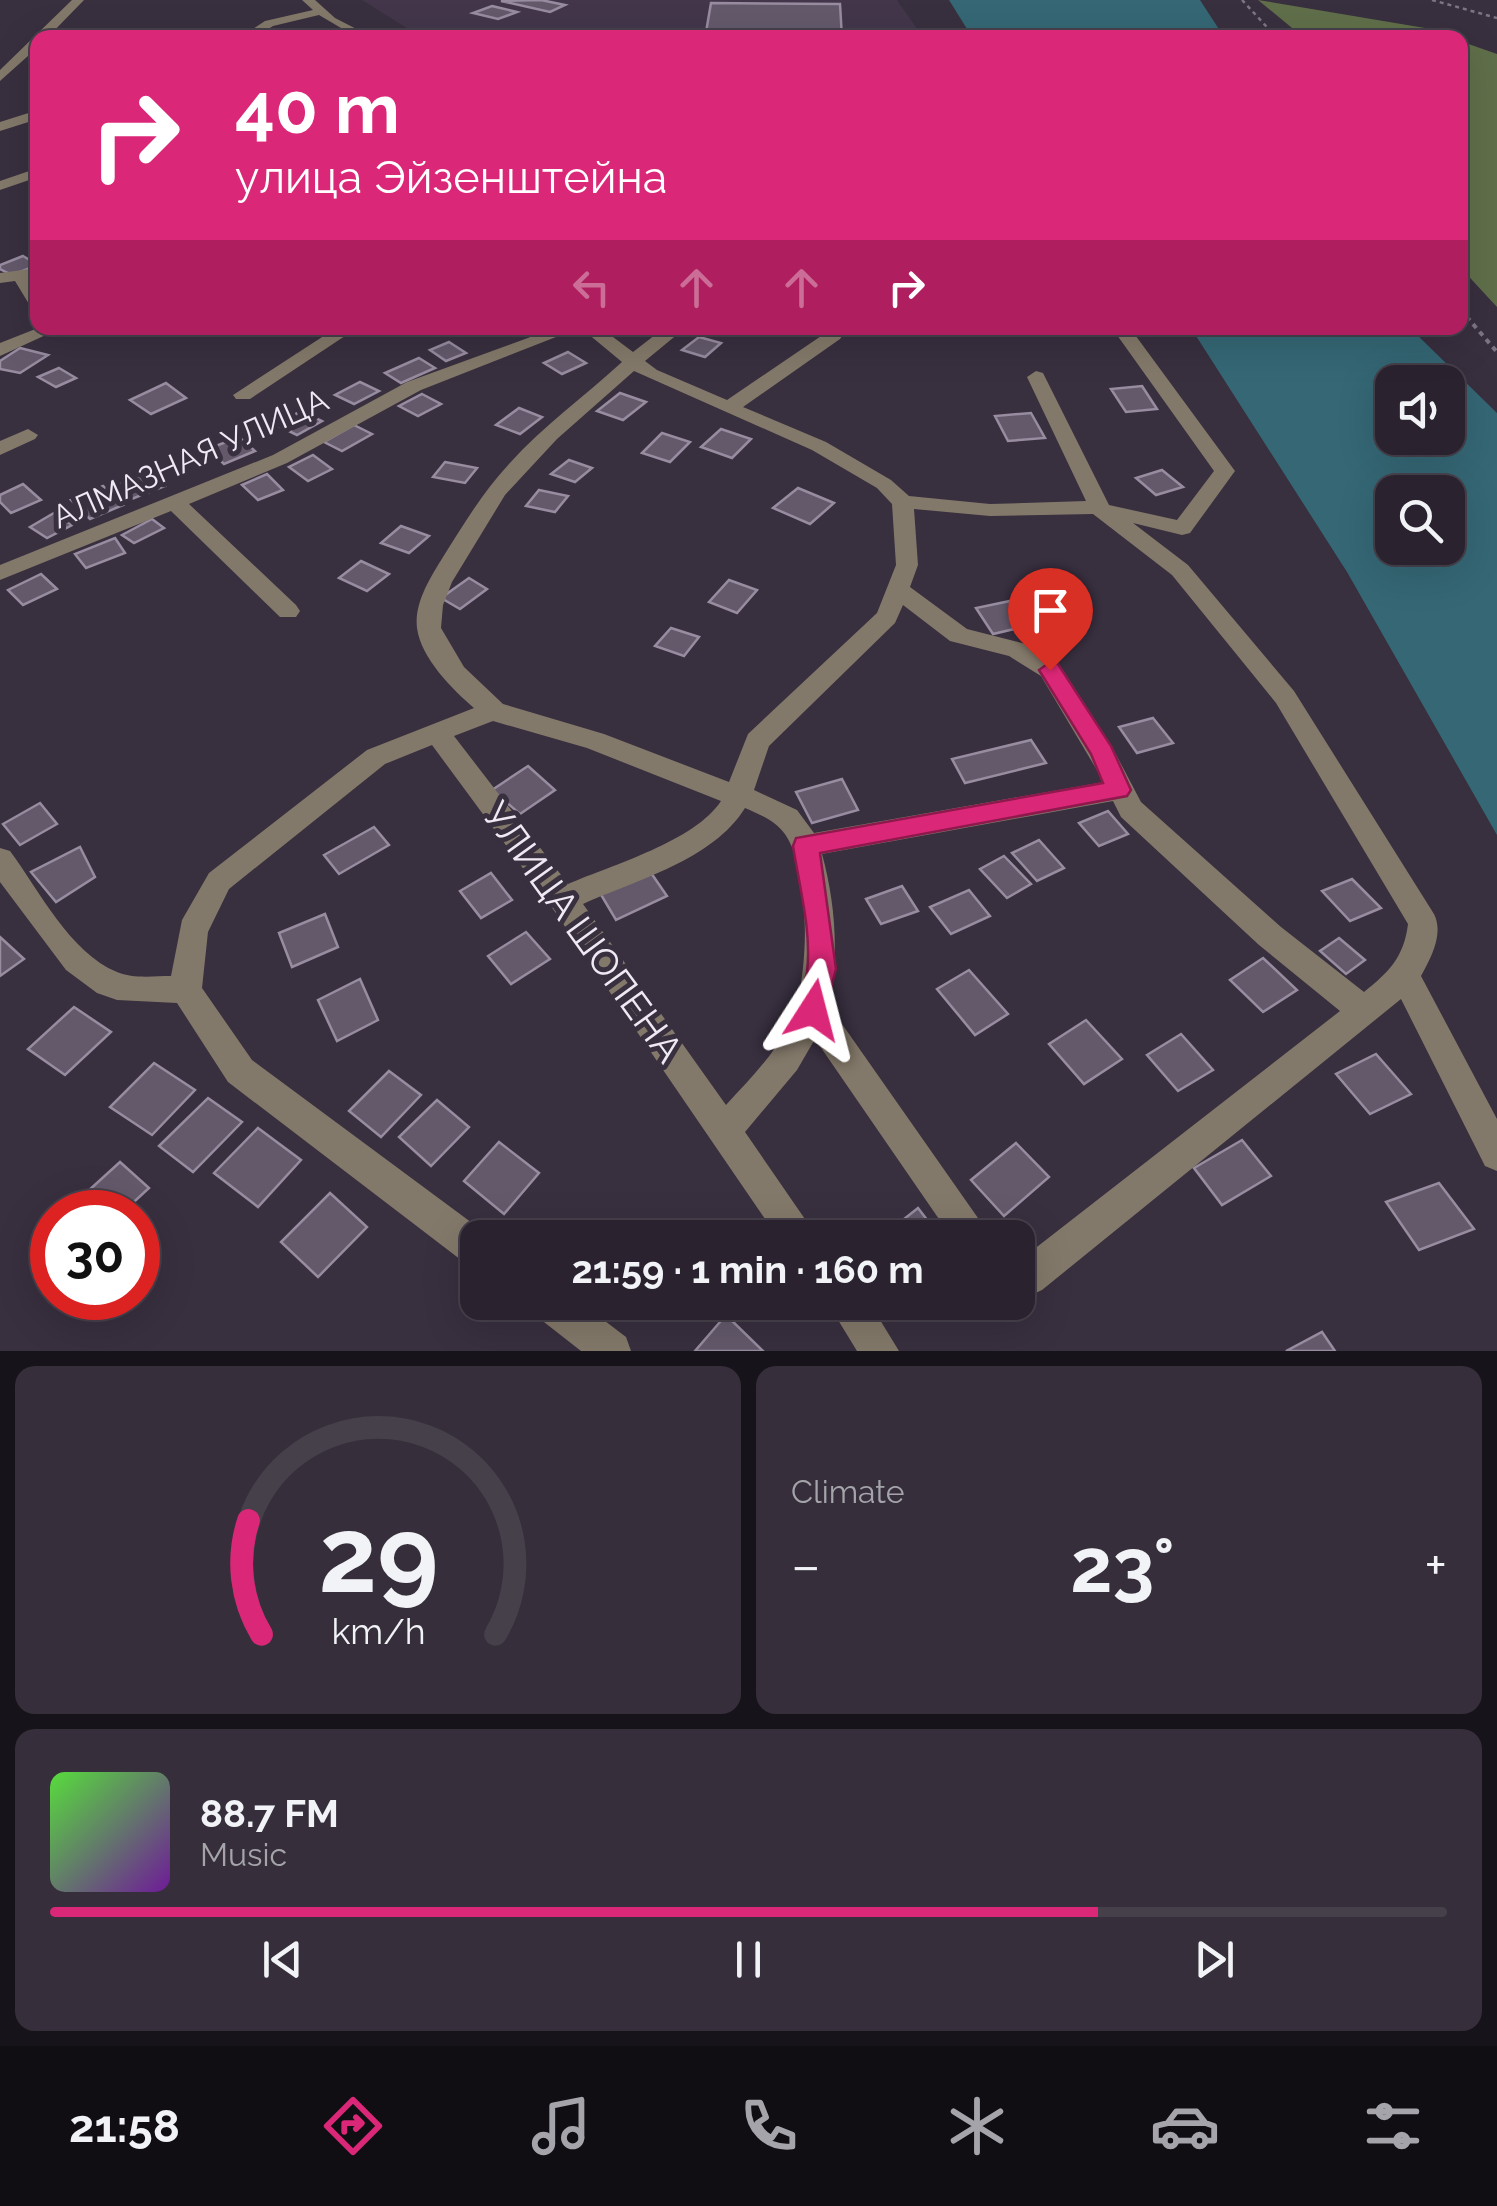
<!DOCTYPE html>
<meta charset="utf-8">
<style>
:root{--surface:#2a232f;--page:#362f3b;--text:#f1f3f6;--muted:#a5a4aa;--line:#46404b;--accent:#db2777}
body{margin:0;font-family:Raleway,sans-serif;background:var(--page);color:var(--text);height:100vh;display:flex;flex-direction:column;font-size:38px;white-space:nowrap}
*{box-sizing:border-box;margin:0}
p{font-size:32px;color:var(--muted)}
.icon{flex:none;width:55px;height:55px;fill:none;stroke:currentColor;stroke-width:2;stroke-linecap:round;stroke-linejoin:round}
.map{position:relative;height:1351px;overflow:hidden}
.sheet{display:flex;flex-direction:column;gap:15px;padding:15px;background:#17131a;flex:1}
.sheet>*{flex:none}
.banner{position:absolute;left:30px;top:30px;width:1438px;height:305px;border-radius:20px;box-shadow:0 10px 40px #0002,0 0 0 2px var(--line);background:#db2777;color:#fff;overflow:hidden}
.fabs{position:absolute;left:1375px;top:365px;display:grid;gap:20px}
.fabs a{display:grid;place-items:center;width:90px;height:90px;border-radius:20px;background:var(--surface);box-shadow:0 10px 40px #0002,0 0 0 2px var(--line);font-size:50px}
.speed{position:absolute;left:30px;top:1190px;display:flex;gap:20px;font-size:50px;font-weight:700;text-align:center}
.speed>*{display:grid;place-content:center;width:130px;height:130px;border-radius:50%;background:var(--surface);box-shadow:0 10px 40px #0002,0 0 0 2px var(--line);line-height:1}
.speed .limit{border:15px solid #d22;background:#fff;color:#111}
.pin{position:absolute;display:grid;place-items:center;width:85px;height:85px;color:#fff;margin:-102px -42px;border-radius:50% 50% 50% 0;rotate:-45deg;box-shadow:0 0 10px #0007}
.pin .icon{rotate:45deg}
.me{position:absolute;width:110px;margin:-55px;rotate:9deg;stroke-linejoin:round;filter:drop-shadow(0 0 8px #0008)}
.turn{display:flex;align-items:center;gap:35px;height:210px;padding:0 40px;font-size:45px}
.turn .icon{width:130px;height:130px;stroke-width:2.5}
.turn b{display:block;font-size:70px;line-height:85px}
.lanes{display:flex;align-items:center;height:95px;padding:0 40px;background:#0003;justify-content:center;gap:50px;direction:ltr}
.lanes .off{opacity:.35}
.big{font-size:75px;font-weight:700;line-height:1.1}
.sheet .card{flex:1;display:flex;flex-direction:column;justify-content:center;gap:15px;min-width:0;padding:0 35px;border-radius:20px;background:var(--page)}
.sheet .dial{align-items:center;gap:0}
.dial svg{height:260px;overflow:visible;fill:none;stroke:var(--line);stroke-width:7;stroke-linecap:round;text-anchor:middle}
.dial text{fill:var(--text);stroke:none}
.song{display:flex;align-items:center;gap:30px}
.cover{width:120px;height:120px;border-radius:15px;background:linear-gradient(135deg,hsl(110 70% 55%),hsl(280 70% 35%))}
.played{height:10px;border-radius:5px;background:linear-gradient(90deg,var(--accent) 75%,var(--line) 75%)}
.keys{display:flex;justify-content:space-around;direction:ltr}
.heat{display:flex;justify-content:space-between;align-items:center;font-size:55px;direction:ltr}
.sheet .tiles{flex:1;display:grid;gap:15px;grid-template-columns:1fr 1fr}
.card:last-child{grid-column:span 2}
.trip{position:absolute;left:460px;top:1220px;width:575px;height:100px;border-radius:20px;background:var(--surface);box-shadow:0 10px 40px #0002,0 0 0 2px var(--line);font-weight:700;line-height:100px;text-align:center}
.dock{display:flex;height:160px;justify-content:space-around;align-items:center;background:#110e13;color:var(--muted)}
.dock .icon{width:70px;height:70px}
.dock .selected{color:var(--accent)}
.dock b{font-size:45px;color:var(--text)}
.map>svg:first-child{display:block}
.built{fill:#43364b}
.forest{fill:#606f4a}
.water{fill:#356775;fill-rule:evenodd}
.building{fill:#63596b;stroke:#978ca0;stroke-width:2.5}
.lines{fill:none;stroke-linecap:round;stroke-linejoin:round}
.path-far1{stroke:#7d7584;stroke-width:2.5;stroke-dasharray:4 4;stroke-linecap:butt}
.path{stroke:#7d7584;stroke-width:4;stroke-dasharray:5 5;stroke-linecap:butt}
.minor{fill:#83796a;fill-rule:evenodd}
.route{fill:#db2777;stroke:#8e194d;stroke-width:2.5}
.labels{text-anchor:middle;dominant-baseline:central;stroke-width:10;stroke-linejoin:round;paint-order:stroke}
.street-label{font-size:32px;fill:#efe9f4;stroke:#382f3f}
.near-street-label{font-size:38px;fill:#efe9f4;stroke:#382f3f}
</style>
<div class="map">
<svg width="1497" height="1351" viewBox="0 0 1497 1351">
<rect width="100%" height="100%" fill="#382f3f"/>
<polygon class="built" points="362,0 897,0 923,37 421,37"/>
<g class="forest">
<polygon points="1258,0 1425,28 1451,37 1303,37"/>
<polygon points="1460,41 1497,54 1497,307 1460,267"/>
</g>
<g class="water">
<polygon points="949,0 1200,0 1224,37 972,37"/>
<path d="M1191,328H1410L1497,413V835L1347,572ZM1392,382H1448V438H1392ZM1392,492H1448V548H1392Z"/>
</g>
<g class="building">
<polygon points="541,0 565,5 550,12 501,1"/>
<polygon points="711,3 840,4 842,38 705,38"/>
<polygon points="492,6 517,12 498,19 473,13"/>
<polygon points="23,256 38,265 12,275 0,269 0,265"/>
<polygon points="699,337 721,343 705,357 682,350"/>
<polygon points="449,342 466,353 446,361 430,350"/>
<polygon points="20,348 48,355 20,373 0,369 0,361"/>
<polygon points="568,352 586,363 562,374 544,363"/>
<polygon points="419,358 435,368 401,383 385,373"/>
<polygon points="59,368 76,378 56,387 38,377"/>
<polygon points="360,382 379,391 354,404 335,395"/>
<polygon points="166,383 186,398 151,414 130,400"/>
<polygon points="1142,386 1157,409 1126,412 1111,389"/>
<polygon points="620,393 646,402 623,420 597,411"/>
<polygon points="422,394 441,404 418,416 399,406"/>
<polygon points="519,408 542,417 520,434 496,425"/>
<polygon points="301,411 322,421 297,435 276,425"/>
<polygon points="1031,413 1045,438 1008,441 995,416"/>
<polygon points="354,425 372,434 342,451 324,442"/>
<polygon points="721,429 751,439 732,458 701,447"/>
<polygon points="662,433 690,442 670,462 642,453"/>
<polygon points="239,437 255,451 224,464 208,449"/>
<polygon points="313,455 332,469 308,481 289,467"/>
<polygon points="569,460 592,468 575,482 551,474"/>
<polygon points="445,462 477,468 465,483 433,477"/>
<polygon points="1162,470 1183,487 1156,495 1136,478"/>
<polygon points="152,471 165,486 129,500 116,485"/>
<polygon points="267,474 283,490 258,500 242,485"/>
<polygon points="23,484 41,500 11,513 0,502 0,495"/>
<polygon points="103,486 123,505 90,519 71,500"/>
<polygon points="798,488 834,503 810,524 773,508"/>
<polygon points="539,490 568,496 555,512 526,506"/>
<polygon points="54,513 72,525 47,538 30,527"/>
<polygon points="152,519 164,528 134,543 122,535"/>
<polygon points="401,526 429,536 409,553 381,543"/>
<polygon points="115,538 125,553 86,568 75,554"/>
<polygon points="361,561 389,574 367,591 339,578"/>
<polygon points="41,574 57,589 23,605 8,590"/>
<polygon points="469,578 487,589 460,609 441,598"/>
<polygon points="729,580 757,590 737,613 709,602"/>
<polygon points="1010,601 1027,626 993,634 976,608"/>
<polygon points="671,628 699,637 684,656 655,646"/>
<polygon points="1153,718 1173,743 1137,753 1119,727"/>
<polygon points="1031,740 1046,763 965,783 952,759"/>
<polygon points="528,766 555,790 520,814 492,790"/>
<polygon points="842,779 858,810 812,823 796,792"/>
<polygon points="40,803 57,824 20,845 3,824"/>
<polygon points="1108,811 1128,834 1099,846 1079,823"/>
<polygon points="374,827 389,845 339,874 324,855"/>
<polygon points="1039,840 1064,868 1037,881 1012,853"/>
<polygon points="80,847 95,877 56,902 31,872"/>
<polygon points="1004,856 1031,884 1007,898 980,869"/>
<polygon points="649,870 667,896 616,920 600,893"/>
<polygon points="491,873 512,900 481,918 460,891"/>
<polygon points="1352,879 1381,908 1350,921 1322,891"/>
<polygon points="902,886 918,911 881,924 866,899"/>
<polygon points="969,890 990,916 951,934 930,907"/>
<polygon points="325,914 338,947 292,967 279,933"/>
<polygon points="526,932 550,959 511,984 488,956"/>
<polygon points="0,937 24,959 0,976"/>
<polygon points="1339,938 1365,960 1346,974 1320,951"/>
<polygon points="1263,958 1297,990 1263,1012 1230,980"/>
<polygon points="969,970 1008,1014 975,1035 937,989"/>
<polygon points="360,979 378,1020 337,1041 318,1000"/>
<polygon points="74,1007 111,1032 65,1075 28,1049"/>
<polygon points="1086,1020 1122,1059 1084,1084 1049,1044"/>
<polygon points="1181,1034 1213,1070 1178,1091 1147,1055"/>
<polygon points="1376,1054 1411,1094 1370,1114 1336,1074"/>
<polygon points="154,1063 195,1090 152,1135 110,1107"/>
<polygon points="389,1071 421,1095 381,1137 349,1111"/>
<polygon points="208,1098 242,1122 193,1172 159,1146"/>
<polygon points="437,1100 469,1127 431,1166 399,1137"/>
<polygon points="258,1128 301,1160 258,1207 214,1173"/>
<polygon points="1242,1140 1271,1176 1222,1205 1194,1168"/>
<polygon points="499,1142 539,1173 504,1214 464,1181"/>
<polygon points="1016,1143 1049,1177 1004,1216 971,1180"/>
<polygon points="120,1162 149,1188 123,1212 65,1212"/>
<polygon points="1439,1183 1474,1229 1419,1250 1386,1202"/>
<polygon points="330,1193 367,1227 318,1277 281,1242"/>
<polygon points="918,1208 941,1238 880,1238"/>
<polygon points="632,1302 664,1302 648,1319"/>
<polygon points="726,1315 763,1351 695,1351"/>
<polygon points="1322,1332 1335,1351 1286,1351"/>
</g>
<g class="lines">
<g class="path-far1">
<polyline points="1242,0 1277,38"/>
<polyline points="1432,0 1497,18"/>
</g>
<polyline class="path" points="1460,309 1497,352"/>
<g class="minor">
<polygon points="72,0 84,0 47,38 38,38 38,47 0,81 0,70"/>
<polygon points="302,0 315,0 335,18 374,38 358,38 319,15 273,26 254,38 239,38 265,21 313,10"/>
<polygon points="38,110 38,119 0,131 0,122"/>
<polygon points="38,168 38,177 0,190 0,181"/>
<polygon points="38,268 38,278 30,279 38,291 38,310 32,309 15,281 0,283 0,273"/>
<polygon points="38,328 61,328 0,356 0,343"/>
<polygon points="336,328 357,328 250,399 236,399 233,395"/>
<polygon points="555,328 579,328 421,390 287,463 189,504 296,605 300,611 296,617 280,617 171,511 0,580 0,565 273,455 407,382"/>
<path d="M581,328H601L633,352L664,328H685L645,361L657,370L727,400L824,334L819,328H837L843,335L840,339L743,407L826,442L891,480L909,496L990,504L1086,501L1027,377L1036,371L1043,373L1109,505L1177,520L1214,471L1112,328H1130L1235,471L1190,533L1182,535L1133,523L1188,565L1294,691L1434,914C1444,934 1431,958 1421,976L1497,1119V1171L1485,1166L1401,999L1042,1290L1029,1296L1018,1293V1257H1024L1340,1011L1259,945L1121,817L1113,801L822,854C835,901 840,957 828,1004L992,1238H952L815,1039L797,1070L745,1132L818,1238H778L553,909L432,745L385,764L229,889L208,932L202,988L252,1060L491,1237L478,1238V1268L465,1263L228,1082L177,1003L117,1000L97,993L66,970L0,882V848L10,851C39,890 70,953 117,972C133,979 154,976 171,976L182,920L209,873L367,750L474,708C452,689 421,658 417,628C414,603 430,578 443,557C463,525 483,492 509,464C543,426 585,396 622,362ZM634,371L812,450L877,488L892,504L896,565L877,613L748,734L729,782L604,734L503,704L464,667L441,628L443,605L452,582L505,495L557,439ZM914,509L990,516L1093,514L1172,575L1276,703L1408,924C1404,957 1389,972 1364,992L1281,927L1141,802L1111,745L1059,664L1026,644L967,629L910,587L918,565ZM903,605L950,641L1009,656L1041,676L1104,782L814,833L797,810L754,790L769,746L895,623ZM493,721L587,748L721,801C695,841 612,865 568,884L454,736ZM745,808C761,815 779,822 788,839C811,880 810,986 788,1027C773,1056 748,1081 726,1105L583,904C636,880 713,860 745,808Z"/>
<polygon points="28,429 38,435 35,439 0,455 0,441"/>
<polygon points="529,1302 580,1302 626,1337 631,1351 581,1351 535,1315"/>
<polygon points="827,1302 869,1302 899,1351 857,1351"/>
</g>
</g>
<path class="route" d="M1050,662L1058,664L1111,746L1131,790L1127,796L820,853L836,969L823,1019L813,1022L803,1019C796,1004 804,988 807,972C812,932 799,885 793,846L796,838L1103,783L1091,754L1039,670Z"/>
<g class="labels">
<g class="street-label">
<text transform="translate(190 458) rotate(-24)">АЛМАЗНАЯ УЛИЦА</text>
</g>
<g class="near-street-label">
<text transform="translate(583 932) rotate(54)">УЛИЦА ШОПЕНА</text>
</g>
</g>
</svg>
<div class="fabs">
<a><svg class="icon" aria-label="sound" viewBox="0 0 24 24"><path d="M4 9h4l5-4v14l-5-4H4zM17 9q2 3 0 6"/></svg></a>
<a><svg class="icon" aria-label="search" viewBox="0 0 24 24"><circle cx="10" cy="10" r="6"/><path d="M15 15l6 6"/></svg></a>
</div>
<div class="speed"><div class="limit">30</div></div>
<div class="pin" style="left:1050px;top:670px;background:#d93025"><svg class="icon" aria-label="arrive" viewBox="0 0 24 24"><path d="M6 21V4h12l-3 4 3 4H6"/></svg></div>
<svg class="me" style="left:813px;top:1010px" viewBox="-20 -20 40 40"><path d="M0-17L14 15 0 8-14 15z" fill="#db2777" stroke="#fff" stroke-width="4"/></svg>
<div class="trip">21:59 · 1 min · 160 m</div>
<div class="banner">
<div class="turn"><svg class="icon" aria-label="right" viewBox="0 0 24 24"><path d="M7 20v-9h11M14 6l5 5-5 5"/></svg><div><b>40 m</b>улица Эйзенштейна</div></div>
<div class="lanes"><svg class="icon off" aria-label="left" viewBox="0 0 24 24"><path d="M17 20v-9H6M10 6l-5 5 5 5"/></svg><svg class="icon off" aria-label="ahead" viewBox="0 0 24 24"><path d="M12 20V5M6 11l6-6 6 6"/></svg><svg class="icon off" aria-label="ahead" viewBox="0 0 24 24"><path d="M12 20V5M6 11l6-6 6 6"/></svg><svg class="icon" aria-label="right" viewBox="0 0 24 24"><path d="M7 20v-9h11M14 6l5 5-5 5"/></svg></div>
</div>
</div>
<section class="sheet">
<div class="tiles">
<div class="card dial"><svg viewBox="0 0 100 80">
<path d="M14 69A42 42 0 1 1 86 69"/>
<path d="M14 69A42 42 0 0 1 10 34" stroke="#db2777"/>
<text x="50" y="56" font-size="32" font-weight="700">29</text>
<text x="50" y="72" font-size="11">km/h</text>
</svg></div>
<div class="card"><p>Climate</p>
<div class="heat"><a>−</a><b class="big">23°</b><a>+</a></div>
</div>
<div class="card">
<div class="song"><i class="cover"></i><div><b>88.7 FM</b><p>Music</p></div></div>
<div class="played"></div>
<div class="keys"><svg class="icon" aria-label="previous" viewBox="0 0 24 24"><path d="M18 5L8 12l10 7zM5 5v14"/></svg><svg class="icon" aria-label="pause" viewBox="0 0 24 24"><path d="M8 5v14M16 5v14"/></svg><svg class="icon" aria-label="next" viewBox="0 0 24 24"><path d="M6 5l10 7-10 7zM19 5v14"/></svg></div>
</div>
</div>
</section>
<nav class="dock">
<b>21:58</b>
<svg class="icon selected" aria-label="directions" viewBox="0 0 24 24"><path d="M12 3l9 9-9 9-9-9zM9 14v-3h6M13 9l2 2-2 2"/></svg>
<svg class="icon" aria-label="music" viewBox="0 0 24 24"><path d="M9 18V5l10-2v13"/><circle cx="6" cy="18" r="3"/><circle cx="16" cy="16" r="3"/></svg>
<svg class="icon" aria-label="phone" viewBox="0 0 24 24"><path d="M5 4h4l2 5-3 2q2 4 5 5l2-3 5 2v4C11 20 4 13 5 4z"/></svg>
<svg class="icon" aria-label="climate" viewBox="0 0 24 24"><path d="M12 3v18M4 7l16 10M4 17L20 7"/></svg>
<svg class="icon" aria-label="car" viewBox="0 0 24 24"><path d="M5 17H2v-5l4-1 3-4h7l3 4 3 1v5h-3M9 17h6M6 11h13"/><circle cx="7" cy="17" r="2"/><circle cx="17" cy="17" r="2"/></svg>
<svg class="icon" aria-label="filters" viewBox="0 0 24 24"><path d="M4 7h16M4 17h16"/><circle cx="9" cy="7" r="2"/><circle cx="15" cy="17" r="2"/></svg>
</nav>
